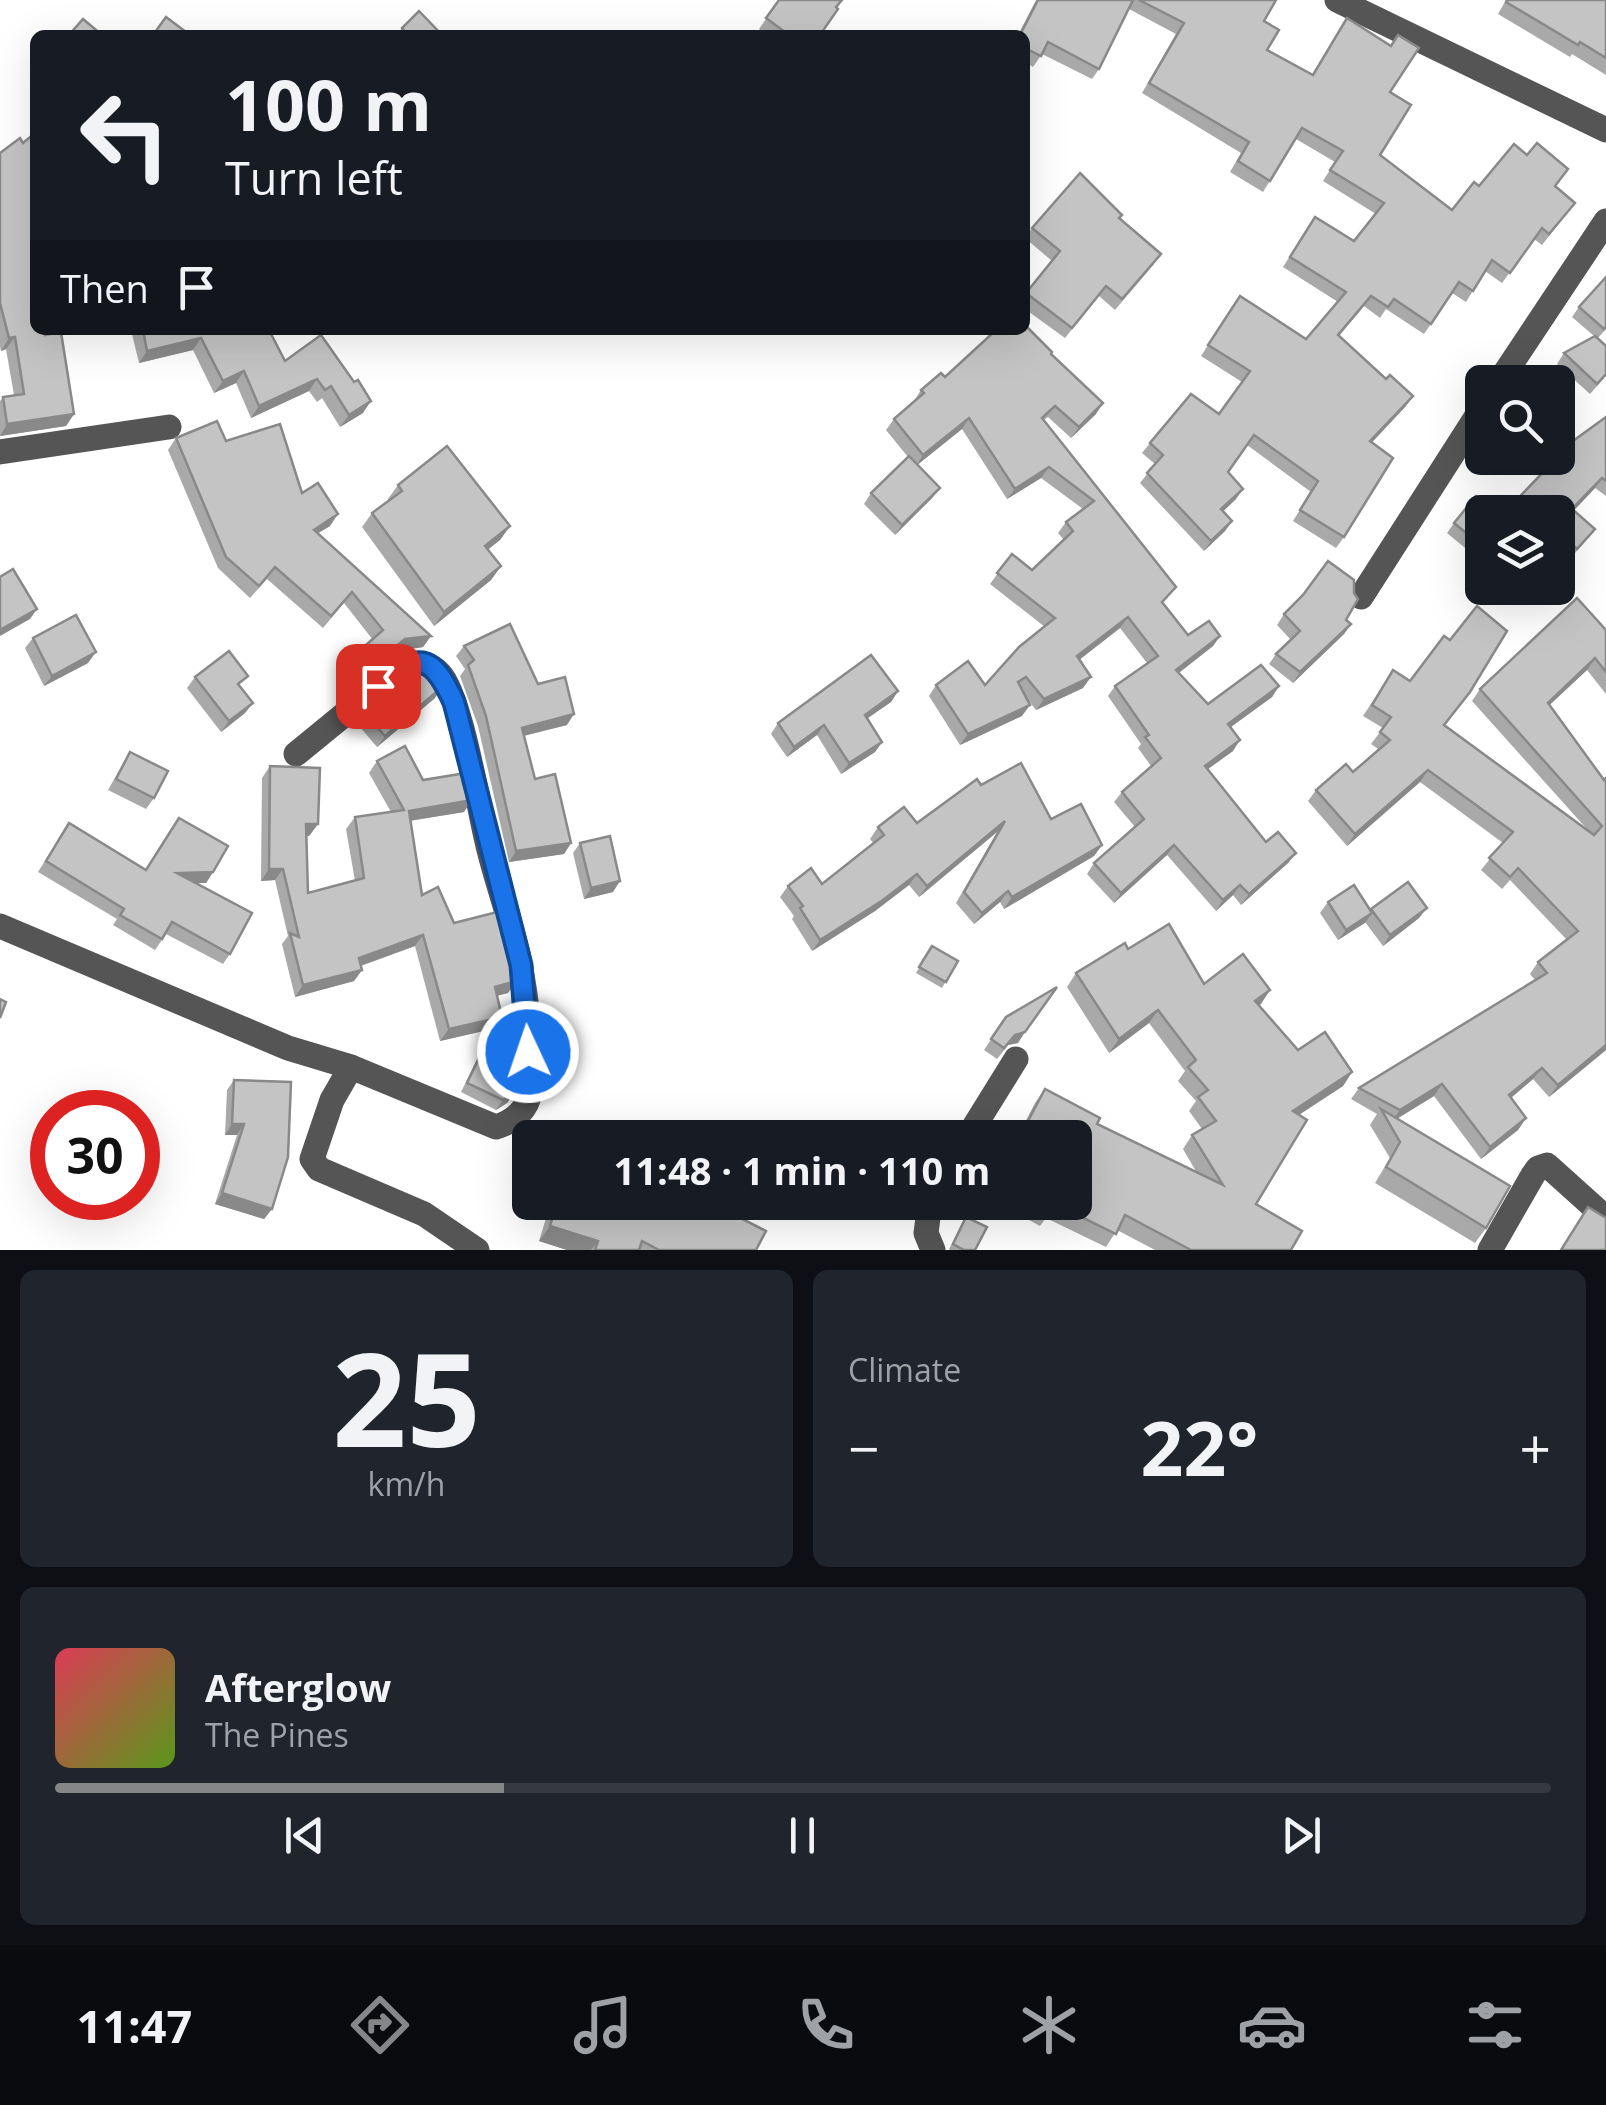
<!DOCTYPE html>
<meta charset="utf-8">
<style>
:root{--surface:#171b24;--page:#20242c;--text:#f1f3f6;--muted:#9ea1a6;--line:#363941;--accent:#858687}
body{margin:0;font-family:"Open Sans",sans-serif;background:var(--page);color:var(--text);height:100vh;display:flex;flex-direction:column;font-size:38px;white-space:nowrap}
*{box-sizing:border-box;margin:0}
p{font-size:32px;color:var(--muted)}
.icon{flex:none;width:55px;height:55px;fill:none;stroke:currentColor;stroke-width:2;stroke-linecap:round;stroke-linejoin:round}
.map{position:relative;height:1250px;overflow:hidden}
.details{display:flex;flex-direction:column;gap:20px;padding:20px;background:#0d0f14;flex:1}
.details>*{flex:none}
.guide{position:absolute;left:30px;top:30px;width:1000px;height:305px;border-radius:15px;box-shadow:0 10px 40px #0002;background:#171b24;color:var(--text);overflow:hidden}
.fabs{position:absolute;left:1465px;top:365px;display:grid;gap:20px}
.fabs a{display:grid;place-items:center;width:110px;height:110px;border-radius:15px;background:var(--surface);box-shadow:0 10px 40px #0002;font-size:50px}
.speed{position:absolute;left:30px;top:1090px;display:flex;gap:20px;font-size:50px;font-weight:700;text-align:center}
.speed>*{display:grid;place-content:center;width:130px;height:130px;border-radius:50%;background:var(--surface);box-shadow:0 10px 40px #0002;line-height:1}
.speed .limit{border:15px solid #d22;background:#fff;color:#111}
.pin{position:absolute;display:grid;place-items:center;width:85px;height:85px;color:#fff;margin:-42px;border-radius:20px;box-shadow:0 5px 15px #0006}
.me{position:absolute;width:110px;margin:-55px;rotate:357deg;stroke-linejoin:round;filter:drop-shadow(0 0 8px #0008)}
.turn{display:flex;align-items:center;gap:35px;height:210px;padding:0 30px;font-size:45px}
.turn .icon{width:130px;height:130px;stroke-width:2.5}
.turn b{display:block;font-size:70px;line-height:85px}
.then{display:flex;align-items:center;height:95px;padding:0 30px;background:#0003;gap:20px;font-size:38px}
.big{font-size:75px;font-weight:700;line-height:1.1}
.details .widget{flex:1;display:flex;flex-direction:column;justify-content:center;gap:15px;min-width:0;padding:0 35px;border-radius:15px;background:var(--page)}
.details .dial{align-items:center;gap:0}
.dial b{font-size:130px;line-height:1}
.song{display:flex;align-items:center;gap:30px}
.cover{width:120px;height:120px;border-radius:15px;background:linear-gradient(135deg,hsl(350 70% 55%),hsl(90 70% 35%))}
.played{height:10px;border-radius:5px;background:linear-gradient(90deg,var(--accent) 30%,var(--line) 30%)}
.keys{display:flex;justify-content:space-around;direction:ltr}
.heat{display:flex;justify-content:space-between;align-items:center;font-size:55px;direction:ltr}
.details .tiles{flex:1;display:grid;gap:20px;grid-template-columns:1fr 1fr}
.widget:last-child{grid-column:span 2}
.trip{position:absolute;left:512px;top:1120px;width:580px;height:100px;border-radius:15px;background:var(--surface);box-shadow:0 10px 40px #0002;font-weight:700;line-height:100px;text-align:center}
.dock{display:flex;height:160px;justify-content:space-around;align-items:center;background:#090b0e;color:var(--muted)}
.dock .icon{width:70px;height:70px}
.dock .selected{color:var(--accent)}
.dock b{font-size:45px;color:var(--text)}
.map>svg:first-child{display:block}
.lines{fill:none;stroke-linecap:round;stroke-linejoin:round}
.minor{stroke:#555;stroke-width:25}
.wall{fill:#a9a9a9}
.shaded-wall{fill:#898989}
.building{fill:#c4c4c4;stroke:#898989;stroke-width:2.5}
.route-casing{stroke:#114b97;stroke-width:25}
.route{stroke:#1a73e8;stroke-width:18}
</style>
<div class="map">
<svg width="1606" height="1250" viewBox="0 0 1606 1250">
<rect width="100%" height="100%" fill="#fff"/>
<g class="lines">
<g class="minor">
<polyline points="1337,0 1606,130"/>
<polyline points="1499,382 1606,221"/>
<polyline points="0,452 169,427"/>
<polyline points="1361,597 1482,408"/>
<path d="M0,926L288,1048L351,1067L496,1127C513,1122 528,1110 530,1091C534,1058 527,1002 521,969C514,929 499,890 489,850C480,816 461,695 440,674C430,663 420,662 406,664L296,754"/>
<polyline points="351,1067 332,1100 312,1159 319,1169 424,1214 477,1250"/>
<polyline points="967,1138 1016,1059"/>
<polyline points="930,1202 926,1233 933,1250"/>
<polyline points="1490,1250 1533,1175 1538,1168 1547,1165 1606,1218"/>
</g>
</g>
<g class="wall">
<polygon points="779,0 837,8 820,35 767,35 759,29"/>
<polygon points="1036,0 1276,0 1264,21 1267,50 1312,75 1347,18 1390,92 1380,155 1452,210 1479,186 1555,186 1575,203 1542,245 1534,239 1502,283 1485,271 1466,302 1452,293 1424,334 1386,309 1380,318 1364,306 1339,336 1386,379 1413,396 1405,407 1372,442 1344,537 1336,548 1293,521 1311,492 1247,445 1228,472 1236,499 1223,511 1232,521 1225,531 1204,551 1140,483 1155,464 1142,453 1150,443 1219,414 1242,382 1201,356 1240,296 1306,339 1338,302 1283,267 1308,227 1354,241 1376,214 1323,181 1335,162 1296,139 1263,192 1230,172 1241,153 1142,93 1176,34 1129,9 1099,69 1092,79 1042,54 1033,67 1025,62 1025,35 1018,35"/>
<polygon points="1506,0 1606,0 1606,75 1572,54 1570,57 1498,14"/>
<polygon points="402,28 442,35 397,35"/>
<polygon points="23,143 35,330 74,414 66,426 0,436 0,401 3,397 14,395 6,349 1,351 0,347 0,153"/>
<polygon points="1120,218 1154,264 1115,310 1099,296 1065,338 1025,309 1026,293 1052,261 1025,238 1032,228"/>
<polygon points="1579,307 1606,329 1598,338 1606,346 1606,376 1590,394 1557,364 1564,353 1594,336 1572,317"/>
<polygon points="131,330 251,330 285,361 321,335 363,413 340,427 322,398 317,402 309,391 251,418 236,383 214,393 193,350 139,363"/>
<polygon points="1051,354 1096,414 1071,438 1048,417 1044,420 1168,597 1163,603 1188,635 1220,636 1213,646 1179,673 1208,704 1279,686 1272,697 1231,727 1233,751 1208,769 1266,842 1296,853 1288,863 1241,905 1233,895 1216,911 1167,855 1114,903 1087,874 1094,863 1135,827 1114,802 1122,792 1151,766 1138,748 1141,744 1108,696 1115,686 1147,663 1120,628 1079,660 1083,688 1036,710 1024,695 1022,716 960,745 929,696 936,685 985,685 1045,627 990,584 1012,554 1032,570 1064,540 1058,533 1066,522 1083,509 1041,478 1007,499 962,429 917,465 940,488 932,498 895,535 864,504 871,493 908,457 886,430 894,419 914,401 921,390 945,377"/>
<polygon points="1606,417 1606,496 1595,488 1573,511 1595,529 1570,559 1560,550 1558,554 1558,512 1505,512 1573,441"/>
<polygon points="176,438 226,441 302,493 330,526 318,533 431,636 423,647 397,651 353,686 341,672 349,660 373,640 344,603 323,628 267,579 250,598 218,568 168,450"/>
<polygon points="398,485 510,526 500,540 488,549 501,566 491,580 434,626 362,527 372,513 389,501 388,499"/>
<polygon points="1482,512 1482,562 1447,533 1454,523"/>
<polygon points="1522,588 1535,588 1531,594"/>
<polygon points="1284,614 1346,620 1351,624 1344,634 1293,683 1269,664 1276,654 1291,640 1277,625"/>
<polygon points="1606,630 1606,694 1587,670 1549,705 1604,780 1606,1050 1549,1097 1533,1079 1511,1098 1526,1118 1518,1130 1481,1159 1434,1096 1397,1119 1486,1228 1475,1243 1375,1183 1390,1158 1370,1125 1377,1114 1351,1099 1359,1088 1535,980 1530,974 1538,962 1567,940 1510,880 1502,889 1481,870 1503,843 1420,782 1347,846 1308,801 1316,790 1353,772 1378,749 1371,744 1383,728 1363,716 1393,670 1445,725 1586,828 1472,701 1480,689"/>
<polygon points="33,638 88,663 44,686 25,648"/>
<polygon points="464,646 538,684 567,725 524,736 535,779 571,843 564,854 509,862 478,726 460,676 465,669 456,656"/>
<polygon points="195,677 240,687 245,713 221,732 187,688"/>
<polygon points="898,691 891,702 867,718 882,742 875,752 841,774 817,735 787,757 771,734 778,723"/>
<polygon points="435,698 377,747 359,726 367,716"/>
<polygon points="130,752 154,798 146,809 108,790"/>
<polygon points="377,761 423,780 464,812 410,821 422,895 454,923 508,993 497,996 498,1023 517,1065 514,1093 507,1103 496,1110 461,1092 492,1029 440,1041 415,946 361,966 362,970 354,981 295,997 282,944 288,936 275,880 261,881 262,778 270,766 318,824 309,836 307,836 308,893 355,881 346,829 355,817 391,812 369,773"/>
<polygon points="981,785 1102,845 1094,856 1004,909 1000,902 974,924 956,903 997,832 919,897 909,885 875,911 812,951 792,919 794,916 780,897 788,886 822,884 873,843 870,839 878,827 917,823"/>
<polygon points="179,818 213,872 206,883 195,883 230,954 223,964 166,934 155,950 113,925 117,919 38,872 69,823 146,870"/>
<polygon points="580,843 613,892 584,899 573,853"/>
<polygon points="1328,902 1370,910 1419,918 1383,946 1365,922 1338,940 1320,913"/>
<polygon points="932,946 958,961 942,988 916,973"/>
<polygon points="1128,949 1204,984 1261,1004 1259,1005 1298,1050 1352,1072 1343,1086 1299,1115 1256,1204 1291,1250 1155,1250 1117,1230 1106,1247 1046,1218 1040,1226 996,1202 1075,1202 1075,1138 1017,1138 1035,1103 1045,1089 1097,1124 1197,1173 1183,1149 1192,1135 1202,1129 1189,1111 1196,1101 1178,1081 1185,1071 1149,1023 1109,1053 1067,987 1076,973"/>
<polygon points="1006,1017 1018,1043 1008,1045 997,1059 984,1050"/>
<polygon points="234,1080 272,1209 264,1219 215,1204 237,1135 225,1135 227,1090"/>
<polygon points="551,1202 693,1202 700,1206 703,1202 756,1250 567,1250 539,1241"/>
<polygon points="966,1217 975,1250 950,1250 949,1249"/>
</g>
<g class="shaded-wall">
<polygon points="15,337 6,349 1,351 9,338"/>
<polygon points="201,338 193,350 139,363 147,351"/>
<polygon points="244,371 236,383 214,393 223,381"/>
<polygon points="317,379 309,391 251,418 259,406"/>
<polygon points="1413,396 1405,407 1363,452 1370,441"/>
<polygon points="371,401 363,413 340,427 349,415"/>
<polygon points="1103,403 1096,414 1071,438 1079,427"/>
<polygon points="74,414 66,426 0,436 7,424"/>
<polygon points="969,418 962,429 916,466 923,455"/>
<polygon points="1049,467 1041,478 1007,499 1015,489"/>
<polygon points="1602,478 1595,488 1565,520 1572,509"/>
<polygon points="940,488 932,498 895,535 902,525"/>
<polygon points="1243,489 1236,499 1214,520 1221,509"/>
<polygon points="338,514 330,526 305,541 314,530"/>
<polygon points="1232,521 1225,531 1204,551 1211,541"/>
<polygon points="510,526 500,540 475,560 485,546"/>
<polygon points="501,566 491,580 434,626 444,612"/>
<polygon points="37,609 30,619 0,636 0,630"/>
<polygon points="1128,617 1120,628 1070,667 1077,656"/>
<polygon points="1351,624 1344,634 1293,683 1300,672"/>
<polygon points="431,636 423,647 397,651 353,686 361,675 405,639"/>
<polygon points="1220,636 1213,646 1168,681 1176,670"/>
<polygon points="96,652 88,663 44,686 52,676"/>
<polygon points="1595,658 1587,670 1539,715 1548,703"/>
<polygon points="1091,677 1083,688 1036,710 1044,699"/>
<polygon points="1279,686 1272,697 1221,734 1228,724"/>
<polygon points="442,687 435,698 377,747 385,736"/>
<polygon points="898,691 891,702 858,725 865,715"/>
<polygon points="253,703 245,713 221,732 229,721"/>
<polygon points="1030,705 1022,716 960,745 968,734"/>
<polygon points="574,714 567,725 514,738 522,728"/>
<polygon points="824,725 817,735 787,757 794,747"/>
<polygon points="1240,740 1233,751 1198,776 1205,766"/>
<polygon points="882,742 875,752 841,774 849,763"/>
<polygon points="1428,770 1420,782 1347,846 1355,834"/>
<polygon points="472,800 464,812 401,822 409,811"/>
<polygon points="1005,821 997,832 919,897 927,886"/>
<polygon points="306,824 318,824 309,836 298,835"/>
<polygon points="571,843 564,854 509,862 516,851"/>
<polygon points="1102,845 1094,856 1004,909 1012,897"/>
<polygon points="1174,845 1167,855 1114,903 1121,893"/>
<polygon points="1296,853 1288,863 1241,905 1249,894"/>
<polygon points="269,869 283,869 275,880 261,881"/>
<polygon points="213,872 206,883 170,884 177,873"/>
<polygon points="917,874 909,885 875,911 812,951 820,940"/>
<polygon points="620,881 613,892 584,899 591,888"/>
<polygon points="1240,885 1233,895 1216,911 1223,900"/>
<polygon points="1008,891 1000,902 974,924 982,913"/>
<polygon points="1427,908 1419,918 1383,946 1390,935"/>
<polygon points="1372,913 1365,923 1338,940 1346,930"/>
<polygon points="423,935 415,946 351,969 359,958"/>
<polygon points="362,970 354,981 295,997 303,985"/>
<polygon points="517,981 508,993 487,998 495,987"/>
<polygon points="1270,990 1261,1004 1246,1015 1255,1001"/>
<polygon points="1158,1010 1149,1023 1109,1053 1119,1039"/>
<polygon points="502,1017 494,1028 496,1022 492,1029 440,1041 449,1029"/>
<polygon points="1025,1032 1018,1043 1008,1045 997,1059 1015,1035"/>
<polygon points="1606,1045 1606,1050 1549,1097 1558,1085"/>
<polygon points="1542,1068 1533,1079 1500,1107 1509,1095"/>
<polygon points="1352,1072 1343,1086 1283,1125 1293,1111"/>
<polygon points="1442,1084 1434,1096 1391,1122 1400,1110"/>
<polygon points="514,1093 507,1103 496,1110 503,1100"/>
<polygon points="1526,1118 1518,1130 1481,1159 1490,1147"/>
<polygon points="232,1124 244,1124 237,1135 225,1135"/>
<polygon points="222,1193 272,1209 264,1219 215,1204"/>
<polygon points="550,1226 598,1241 591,1250 567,1250 539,1241"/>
</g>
<g class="building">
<polygon points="779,0 842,0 836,7 838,9 820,35 789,35 766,18"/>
<polygon points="1038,0 1133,0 1099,69 1048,42 1041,56 1025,48 1025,35 1020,35"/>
<polygon points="1139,0 1276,0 1264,21 1279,30 1267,50 1313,75 1347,18 1391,46 1398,35 1419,48 1390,92 1411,105 1380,155 1452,210 1474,182 1479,186 1514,144 1527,155 1537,143 1568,169 1555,186 1575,203 1549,234 1542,228 1510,273 1492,260 1473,291 1459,282 1431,324 1394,299 1388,307 1371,296 1338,335 1386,379 1390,375 1413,396 1370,441 1393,458 1344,537 1300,510 1318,481 1254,435 1228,472 1243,489 1221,509 1232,521 1211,541 1147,473 1163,455 1150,443 1191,394 1219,414 1250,371 1208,345 1240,296 1306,339 1346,292 1290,257 1315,217 1354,241 1384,203 1330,170 1343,151 1302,128 1270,181 1238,161 1249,142 1149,83 1184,23"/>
<polygon points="1507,0 1606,0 1606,58 1580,42 1578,45 1506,2"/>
<polygon points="419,11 442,35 408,35 402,28"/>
<polygon points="166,17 190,35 153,35"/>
<polygon points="83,19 102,35 69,35"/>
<polygon points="35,133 35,280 32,283 35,295 35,330 43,330 45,335 61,332 74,414 7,424 3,397 24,394 15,337 9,338 0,303 0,153 20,138 23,143"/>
<polygon points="1080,173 1122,215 1119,218 1161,254 1122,299 1106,286 1072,328 1026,293 1060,251 1032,228"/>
<polygon points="1606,277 1606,327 1604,329 1579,307"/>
<polygon points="1025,325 1052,352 1051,354 1103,403 1079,427 1055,406 1042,418 1176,587 1162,602 1188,635 1209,621 1220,636 1176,670 1208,704 1261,665 1279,686 1228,724 1240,740 1205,766 1266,842 1278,832 1296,853 1249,894 1240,885 1223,900 1174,845 1121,893 1094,863 1144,819 1122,792 1161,758 1145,737 1149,735 1115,686 1158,656 1128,617 1077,656 1091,677 1044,699 1026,677 1018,682 1030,705 968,734 936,685 968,661 985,685 1019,647 1055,618 997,573 1012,554 1032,570 1073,531 1066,522 1094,501 1049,467 1015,489 969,418 923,455 894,419 924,393 921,390 941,373 945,377 996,330 1025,330"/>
<polygon points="143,330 251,330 252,331 269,330 285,361 321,335 354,382 358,380 371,401 349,415 331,386 325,390 317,379 259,406 244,371 223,381 201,338 147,351"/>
<polygon points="1595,336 1606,346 1606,374 1597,384 1564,353"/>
<polygon points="1606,417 1606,481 1602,478 1572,509 1595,529 1577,549 1567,540 1558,554 1558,512 1505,512 1573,441"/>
<polygon points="217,421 226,441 280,424 302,493 318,483 338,514 314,530 431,636 405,639 361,675 349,660 383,630 352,592 331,616 275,567 259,586 226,557 176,438"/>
<polygon points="447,446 510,526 485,546 501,566 444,612 372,513 402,491 398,485"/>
<polygon points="909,456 940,488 902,525 871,493"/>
<polygon points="1476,496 1496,512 1482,512 1482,546 1454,523"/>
<polygon points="1328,561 1354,580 1354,593 1358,599 1346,620 1351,624 1300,672 1276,654 1300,631 1284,614 1303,595"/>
<polygon points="13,569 37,609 0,630 0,577"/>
<polygon points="1577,598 1606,630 1606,672 1595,658 1548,703 1604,780 1606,778 1606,1045 1558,1085 1542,1068 1509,1095 1526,1118 1490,1147 1442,1084 1400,1110 1359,1088 1547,973 1538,962 1578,931 1518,868 1510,877 1489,858 1513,832 1428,770 1355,834 1316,790 1346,764 1353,772 1390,740 1380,732 1391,717 1372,705 1393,670 1410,681 1444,636 1450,640 1477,606 1507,631 1470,692 1444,725 1594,835 1602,826 1480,689"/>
<polygon points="76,615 96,652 52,676 33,638"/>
<polygon points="510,624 538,684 565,677 574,714 522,728 535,779 555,774 571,843 516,851 486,716 468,665 474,660 464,646"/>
<polygon points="229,651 248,676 238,684 253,703 229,721 195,677"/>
<polygon points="871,655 898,691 865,715 882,742 849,763 824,725 794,747 778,723"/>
<polygon points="420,669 433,672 442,687 385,736 367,716"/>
<polygon points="405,746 423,780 466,773 472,800 409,811 422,895 438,887 454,923 501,911 517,981 495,987 502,1017 449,1029 423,935 359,958 362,970 303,985 290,933 299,937 283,869 269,869 270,766 320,768 318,824 306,824 308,893 364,878 355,817 404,810 377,761"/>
<polygon points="130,752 168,771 154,798 116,779"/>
<polygon points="1021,763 1051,819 1081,804 1102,845 1012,897 1008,891 982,913 964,892 1005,821 927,886 917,874 883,900 820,940 800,908 803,906 788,886 811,868 822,884 884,835 878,827 904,807 917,823 977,779 981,785"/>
<polygon points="179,818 228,846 213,872 177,873 252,913 230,954 172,922 162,939 120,915 124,909 46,861 69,823 146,870"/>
<polygon points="610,836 620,881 591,888 580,843"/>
<polygon points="1408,882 1427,908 1390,935 1371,909"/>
<polygon points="1354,885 1372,913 1346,930 1328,902"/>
<polygon points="1169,924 1204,984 1243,954 1270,990 1255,1001 1298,1050 1325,1032 1352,1072 1293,1111 1307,1120 1256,1204 1302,1231 1291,1250 1191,1250 1125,1215 1116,1234 1055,1204 1050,1213 1031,1202 1075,1202 1075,1138 1019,1138 1045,1089 1100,1118 1097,1124 1223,1185 1192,1135 1216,1121 1198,1097 1208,1090 1188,1067 1196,1060 1158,1010 1119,1039 1076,973 1125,943 1128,949"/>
<polygon points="932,946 958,961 946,982 919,967"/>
<polygon points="1057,987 1025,1032 1015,1035 1004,1048 991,1039 1006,1017"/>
<polygon points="0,999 6,1002 0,1018"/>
<polygon points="496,1022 521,1036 521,1056 517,1065 521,1067 520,1079 514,1093 503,1100 467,1083"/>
<polygon points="234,1080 291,1082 288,1157 272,1209 222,1193 244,1124 232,1124"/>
<polygon points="1381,1109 1510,1186 1486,1228 1386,1167 1400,1142"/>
<polygon points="579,1131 601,1138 577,1138"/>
<polygon points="557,1202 693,1202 702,1207 704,1202 709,1202 766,1231 756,1250 659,1250 642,1241 639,1250 595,1250 598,1241 550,1226"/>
<polygon points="1588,1207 1606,1218 1606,1250 1561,1250"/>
<polygon points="966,1217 987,1227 975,1250 964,1250 953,1244"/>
</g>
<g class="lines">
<g class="route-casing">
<path id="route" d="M378,686C418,653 431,652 454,702L521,965L528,1052"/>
</g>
<use href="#route" class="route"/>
</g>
</svg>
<div class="fabs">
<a><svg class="icon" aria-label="search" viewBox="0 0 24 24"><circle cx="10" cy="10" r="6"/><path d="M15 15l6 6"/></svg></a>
<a><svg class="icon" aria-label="layers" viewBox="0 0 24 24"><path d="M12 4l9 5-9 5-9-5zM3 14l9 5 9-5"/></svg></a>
</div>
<div class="speed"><div class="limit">30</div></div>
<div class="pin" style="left:378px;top:686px;background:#d93025"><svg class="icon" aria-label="arrive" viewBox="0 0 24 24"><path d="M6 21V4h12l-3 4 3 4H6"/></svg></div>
<svg class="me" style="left:528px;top:1052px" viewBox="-20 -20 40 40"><circle r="17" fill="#1a73e8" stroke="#fff" stroke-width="3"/><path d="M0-11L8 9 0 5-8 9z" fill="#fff"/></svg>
<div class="trip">11:48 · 1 min · 110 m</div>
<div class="guide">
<div class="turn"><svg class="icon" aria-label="left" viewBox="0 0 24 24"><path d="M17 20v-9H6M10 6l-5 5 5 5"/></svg><div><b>100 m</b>Turn left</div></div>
<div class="then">Then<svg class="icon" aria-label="arrive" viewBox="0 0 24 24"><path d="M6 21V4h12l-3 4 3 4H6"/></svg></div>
</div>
</div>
<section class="details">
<div class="tiles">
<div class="widget dial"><b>25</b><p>km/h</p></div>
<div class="widget"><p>Climate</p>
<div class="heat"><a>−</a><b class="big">22°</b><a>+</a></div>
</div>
<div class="widget">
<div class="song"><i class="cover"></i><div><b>Afterglow</b><p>The Pines</p></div></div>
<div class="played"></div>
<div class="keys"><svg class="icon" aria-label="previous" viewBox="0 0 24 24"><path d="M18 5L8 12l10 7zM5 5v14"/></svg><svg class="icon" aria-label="pause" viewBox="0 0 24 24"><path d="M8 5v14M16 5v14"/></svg><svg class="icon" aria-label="next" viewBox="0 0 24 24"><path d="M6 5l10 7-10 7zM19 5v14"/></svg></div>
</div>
</div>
</section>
<nav class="dock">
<b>11:47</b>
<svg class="icon selected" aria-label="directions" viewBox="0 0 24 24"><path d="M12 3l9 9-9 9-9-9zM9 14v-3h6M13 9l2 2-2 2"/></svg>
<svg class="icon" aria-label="music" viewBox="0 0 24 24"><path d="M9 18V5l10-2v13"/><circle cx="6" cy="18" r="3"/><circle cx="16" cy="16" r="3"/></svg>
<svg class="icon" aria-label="phone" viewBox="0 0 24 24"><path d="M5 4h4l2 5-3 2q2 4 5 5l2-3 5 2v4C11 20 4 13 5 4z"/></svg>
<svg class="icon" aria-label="climate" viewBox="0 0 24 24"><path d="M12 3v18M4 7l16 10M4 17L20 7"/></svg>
<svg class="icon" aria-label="car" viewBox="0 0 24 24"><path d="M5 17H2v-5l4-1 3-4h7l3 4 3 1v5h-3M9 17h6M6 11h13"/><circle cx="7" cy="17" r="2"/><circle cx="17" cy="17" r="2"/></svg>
<svg class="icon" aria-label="filters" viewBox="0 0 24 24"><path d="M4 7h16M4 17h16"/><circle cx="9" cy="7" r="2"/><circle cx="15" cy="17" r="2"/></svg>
</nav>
